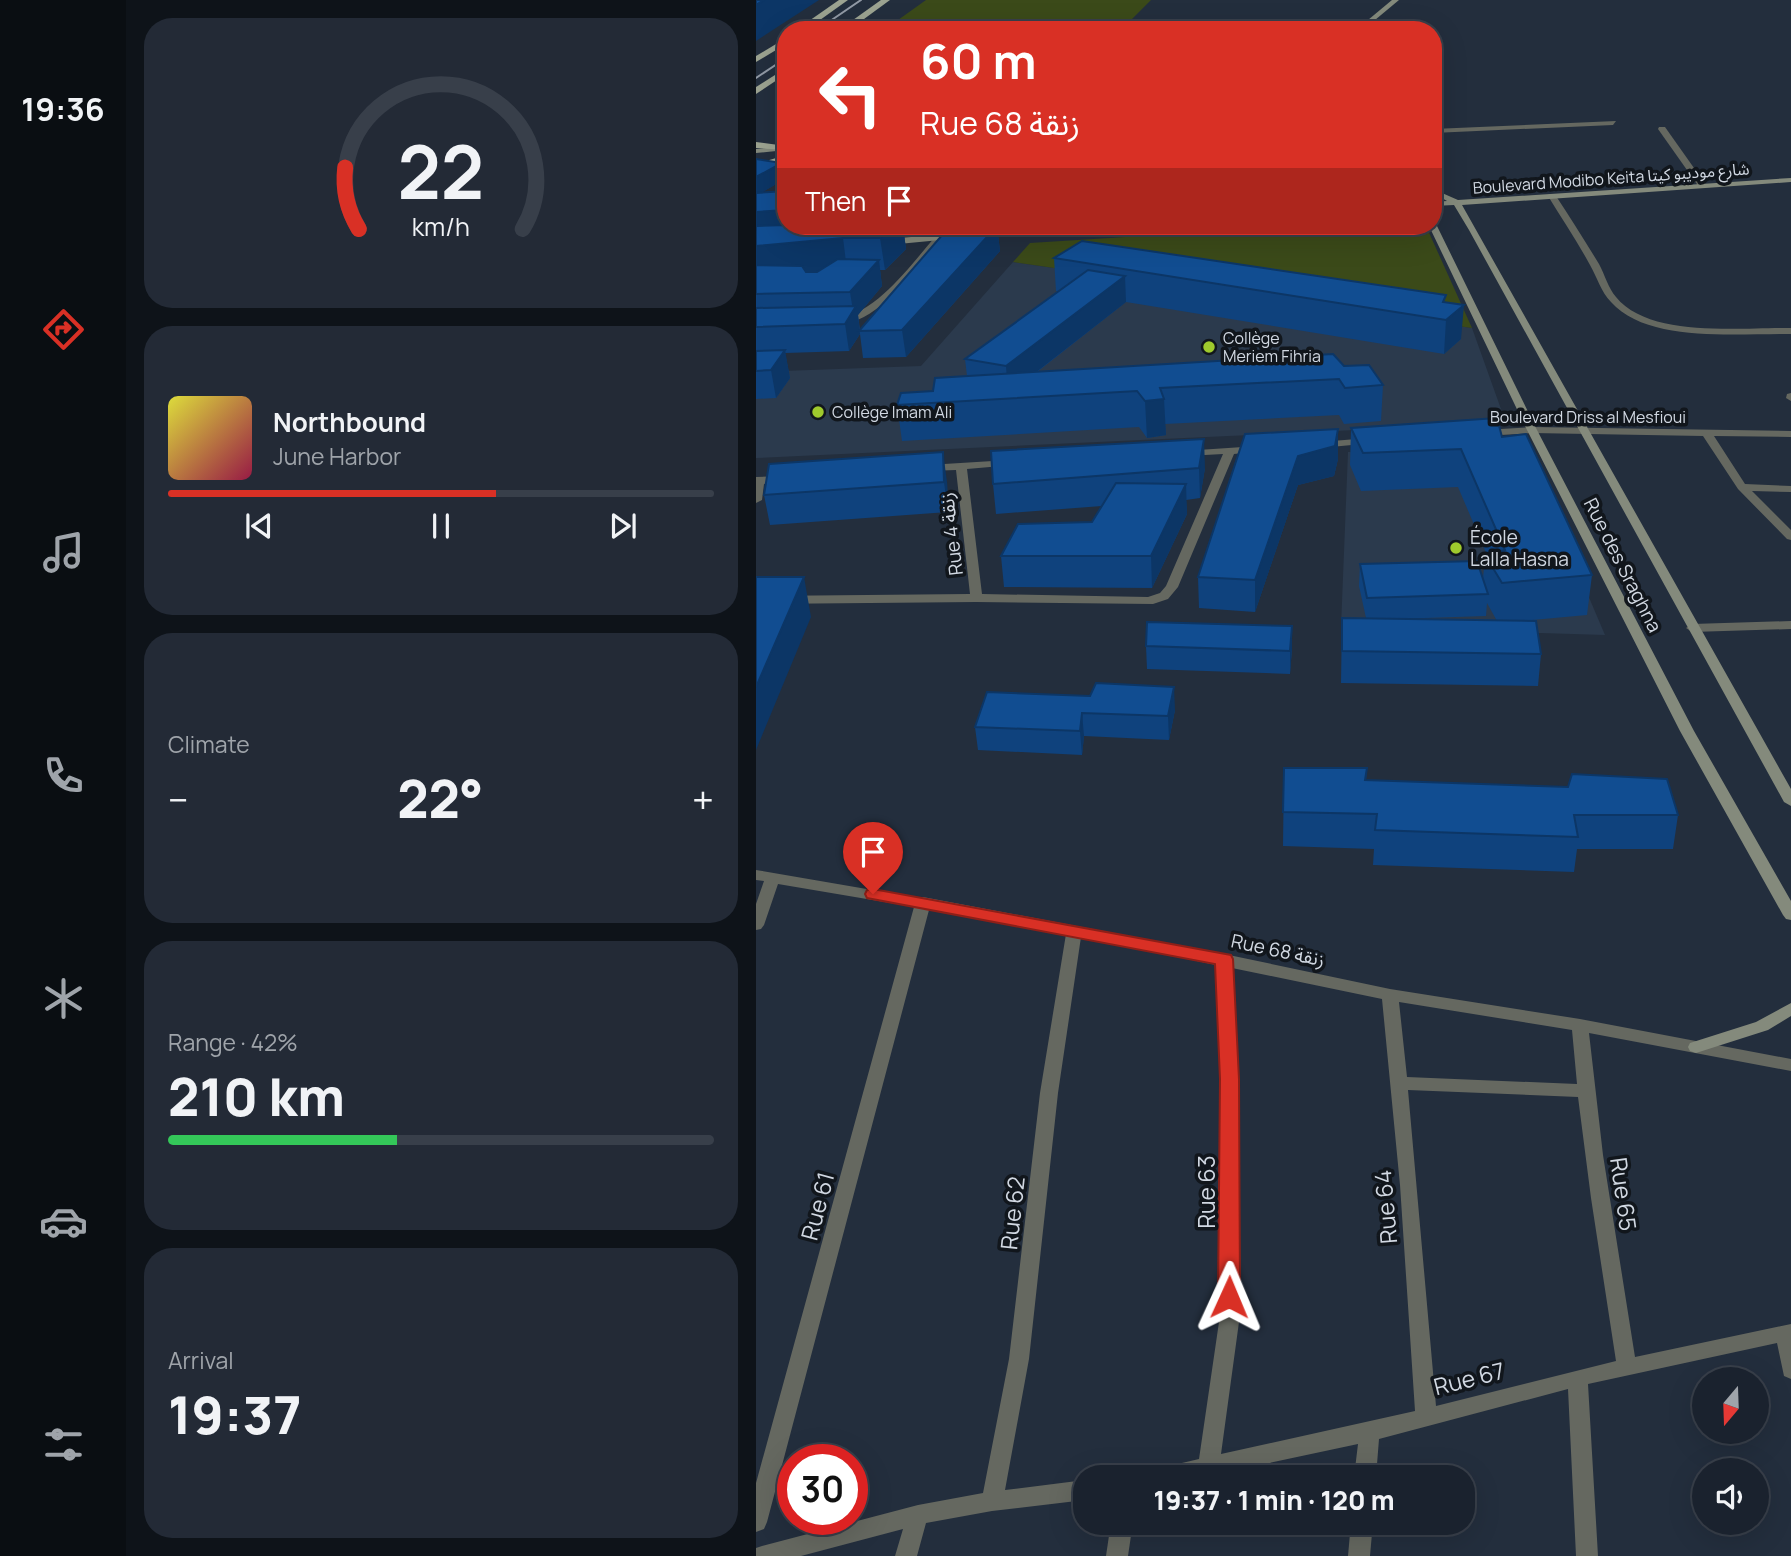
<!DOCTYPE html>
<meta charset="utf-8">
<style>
:root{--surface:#1a222e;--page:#232a36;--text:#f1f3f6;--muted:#9fa4aa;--line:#383f4a;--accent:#d93025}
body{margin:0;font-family:Manrope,"Noto Sans Arabic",sans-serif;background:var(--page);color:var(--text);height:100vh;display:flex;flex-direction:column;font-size:26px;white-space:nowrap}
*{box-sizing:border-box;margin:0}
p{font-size:23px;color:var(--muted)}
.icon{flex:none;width:38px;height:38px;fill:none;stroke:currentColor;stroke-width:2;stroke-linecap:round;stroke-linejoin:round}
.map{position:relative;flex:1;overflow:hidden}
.drawer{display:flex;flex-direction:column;gap:18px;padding:18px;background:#0e1319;width:630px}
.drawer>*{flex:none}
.banner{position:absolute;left:21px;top:21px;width:665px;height:214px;border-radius:28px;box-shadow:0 7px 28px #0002,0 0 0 2px var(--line);background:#d93025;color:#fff;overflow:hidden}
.needle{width:46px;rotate:199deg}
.controls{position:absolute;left:936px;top:1367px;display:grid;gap:14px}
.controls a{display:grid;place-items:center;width:77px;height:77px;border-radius:50%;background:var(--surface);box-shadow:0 7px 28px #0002,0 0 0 2px var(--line);font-size:35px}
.speed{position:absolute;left:21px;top:1444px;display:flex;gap:14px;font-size:35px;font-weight:700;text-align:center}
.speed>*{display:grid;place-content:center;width:91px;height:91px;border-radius:50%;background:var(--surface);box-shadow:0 7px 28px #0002,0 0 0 2px var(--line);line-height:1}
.speed .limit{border:10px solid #d22;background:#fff;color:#111}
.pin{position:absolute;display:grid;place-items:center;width:60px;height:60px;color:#fff;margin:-72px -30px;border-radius:50% 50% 50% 0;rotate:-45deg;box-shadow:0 0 7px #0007}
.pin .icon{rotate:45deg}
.me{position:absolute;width:77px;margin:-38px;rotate:1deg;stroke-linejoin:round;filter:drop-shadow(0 0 5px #0008)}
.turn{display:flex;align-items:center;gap:24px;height:147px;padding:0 28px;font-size:32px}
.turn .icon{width:91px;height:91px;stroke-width:2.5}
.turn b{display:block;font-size:49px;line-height:60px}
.then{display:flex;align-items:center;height:66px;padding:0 28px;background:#0003;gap:14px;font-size:26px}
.big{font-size:52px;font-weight:800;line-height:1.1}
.drawer .card{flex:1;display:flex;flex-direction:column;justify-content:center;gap:10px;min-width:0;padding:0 24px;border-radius:28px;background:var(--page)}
.drawer .dial{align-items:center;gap:0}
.dial svg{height:182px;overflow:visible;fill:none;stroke:var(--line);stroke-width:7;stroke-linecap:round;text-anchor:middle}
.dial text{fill:var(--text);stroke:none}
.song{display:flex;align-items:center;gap:21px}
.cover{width:84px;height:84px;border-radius:10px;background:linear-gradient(135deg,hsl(60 70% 55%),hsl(340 70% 35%))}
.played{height:7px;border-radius:4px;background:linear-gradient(90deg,var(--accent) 60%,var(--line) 60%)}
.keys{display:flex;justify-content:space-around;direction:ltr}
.heat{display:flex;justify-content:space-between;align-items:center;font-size:38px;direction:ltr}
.charge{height:10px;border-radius:5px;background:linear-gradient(90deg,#34c759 42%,var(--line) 0)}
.trip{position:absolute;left:317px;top:1465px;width:402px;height:70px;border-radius:28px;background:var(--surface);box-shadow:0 7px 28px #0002,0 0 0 2px var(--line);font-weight:800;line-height:70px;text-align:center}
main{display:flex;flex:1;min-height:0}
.tabs{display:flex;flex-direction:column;width:126px;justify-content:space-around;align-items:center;background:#0a0e12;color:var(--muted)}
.tabs .icon{width:49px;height:49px}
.tabs .current{color:var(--accent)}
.tabs b{font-size:32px;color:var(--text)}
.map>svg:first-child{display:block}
.built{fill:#2b3a4d}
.green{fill:#3b4a19}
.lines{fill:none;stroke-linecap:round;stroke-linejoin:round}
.lane{fill:#656860;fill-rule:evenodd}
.street{fill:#656860;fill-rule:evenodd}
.secondary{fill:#848a7c;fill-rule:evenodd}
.primary{fill:#9ca391;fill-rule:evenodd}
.tram{stroke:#9199a5;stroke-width:2}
.wall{fill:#0f427d;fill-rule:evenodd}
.shaded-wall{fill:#0c3666}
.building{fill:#114d91;stroke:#0c3666;stroke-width:2}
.route{fill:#d93025;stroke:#8d1f18;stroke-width:2}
.poi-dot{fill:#9fca2d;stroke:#11161c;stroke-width:2.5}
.labels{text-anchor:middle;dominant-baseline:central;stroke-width:7;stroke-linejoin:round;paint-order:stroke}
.far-street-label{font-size:16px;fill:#d1d8e2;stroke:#11161c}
.far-poi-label{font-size:16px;fill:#d1d8e2;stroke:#11161c;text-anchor:start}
.street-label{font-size:19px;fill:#d1d8e2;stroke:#11161c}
.poi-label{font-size:19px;fill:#d1d8e2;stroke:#11161c;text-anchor:start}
.near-street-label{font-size:23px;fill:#d1d8e2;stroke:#11161c}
</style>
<main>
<nav class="tabs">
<b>19:36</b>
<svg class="icon current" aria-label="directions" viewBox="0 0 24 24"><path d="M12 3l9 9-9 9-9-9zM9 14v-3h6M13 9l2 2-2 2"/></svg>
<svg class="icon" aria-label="music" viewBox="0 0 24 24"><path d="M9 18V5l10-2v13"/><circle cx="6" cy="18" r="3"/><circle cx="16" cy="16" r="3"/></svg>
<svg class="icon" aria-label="phone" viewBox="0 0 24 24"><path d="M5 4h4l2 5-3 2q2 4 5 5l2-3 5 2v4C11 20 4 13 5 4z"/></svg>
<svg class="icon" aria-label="climate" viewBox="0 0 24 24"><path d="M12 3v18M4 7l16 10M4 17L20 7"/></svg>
<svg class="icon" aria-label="car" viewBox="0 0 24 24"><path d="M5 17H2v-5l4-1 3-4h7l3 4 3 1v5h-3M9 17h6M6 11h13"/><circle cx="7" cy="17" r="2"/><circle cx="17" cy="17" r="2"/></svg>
<svg class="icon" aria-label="filters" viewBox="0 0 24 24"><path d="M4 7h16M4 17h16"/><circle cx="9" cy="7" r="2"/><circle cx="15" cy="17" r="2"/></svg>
</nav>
<section class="drawer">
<div class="card dial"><svg viewBox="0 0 100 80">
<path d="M14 69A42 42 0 1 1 86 69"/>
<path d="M14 69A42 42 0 0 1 8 42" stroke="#d93025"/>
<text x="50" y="56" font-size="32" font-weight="700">22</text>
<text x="50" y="72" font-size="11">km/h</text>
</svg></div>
<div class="card">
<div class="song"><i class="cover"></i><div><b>Northbound</b><p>June Harbor</p></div></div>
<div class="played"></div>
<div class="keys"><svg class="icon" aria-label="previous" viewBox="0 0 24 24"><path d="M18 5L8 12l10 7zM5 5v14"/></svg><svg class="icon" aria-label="pause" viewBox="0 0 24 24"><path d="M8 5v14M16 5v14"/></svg><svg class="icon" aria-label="next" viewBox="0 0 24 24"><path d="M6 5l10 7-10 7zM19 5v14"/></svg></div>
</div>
<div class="card"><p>Climate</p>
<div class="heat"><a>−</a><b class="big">22°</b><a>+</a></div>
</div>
<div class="card"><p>Range · 42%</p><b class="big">210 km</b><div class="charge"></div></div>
<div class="card"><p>Arrival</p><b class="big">19:37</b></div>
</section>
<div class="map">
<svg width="1035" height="1556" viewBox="0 0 1035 1556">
<rect width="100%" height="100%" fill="#232e3d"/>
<g class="built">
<polygon points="257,262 716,328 750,423 0,458 0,372 165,366"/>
<polygon points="745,447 778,468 849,635 585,627 592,452"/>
</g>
<g class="green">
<polygon points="170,0 395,0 365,30 128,30"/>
<polygon points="544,226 670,226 716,328 257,262 274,243"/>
</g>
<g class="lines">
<g class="lane">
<polygon points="860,121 857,125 677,133 677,129"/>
<polygon points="903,127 909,127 950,185 949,187 943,187 902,129"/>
<path d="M793,194L800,196C815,219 829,241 843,264C849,275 852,288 860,297C894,339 987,327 1035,328V334C984,333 892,344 855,302C845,292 841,277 834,265C821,241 806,219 792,196Z"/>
<polygon points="1035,393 1035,401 1030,398 1031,394"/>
</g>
<g class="street">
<path d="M180,236L187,238C166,265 119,326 82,324V320C124,309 152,268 180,236Z"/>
<polygon points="776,427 1035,431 1035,437 958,436 989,484 1035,486 1035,492 996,491 1035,530 1035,540 1031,539 982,489 947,436 776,433 728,436 723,433 728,430"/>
<polygon points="613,438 618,441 617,443 564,448 559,445 564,442"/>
<polygon points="502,446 507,449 506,451 478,454 422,587 412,599 397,604 220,602 0,604 0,596 214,594 200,470 172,471 167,468 172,465 253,460 258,463 257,465 211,469 226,594 392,597 404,593 410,586 467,454 431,456 427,455 427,451"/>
<polygon points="27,476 32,479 31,481 8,484 6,500 0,503 0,477"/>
<polygon points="1035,621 1035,629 936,632 930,628 936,624"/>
<path d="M0,870L163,898L167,897L468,954L634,989L824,1019L1035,1059V1071L833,1033L847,1155L879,1357L1035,1324V1379L1028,1376L1021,1343L832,1384L842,1556H820L812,1389L623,1439L620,1477H598L602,1444L448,1477H392L396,1470L443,1459L463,1322L465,1079L460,965L325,937L302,1093L273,1359L249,1490L329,1480V1500L236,1511L170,1523L161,1556H139L147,1529L45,1556H0V1548L6,1546L162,1505L227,1493L253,1359L284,1093L310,934L173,910L11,1522L8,1529L0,1532V1483L158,907L22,884L8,925L5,929L0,930V904L8,881L0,880ZM476,968L626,999L644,1185L659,1411L465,1454L483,1322V1079ZM643,1002L816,1030L821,1084L651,1077ZM652,1090L822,1097L835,1198L860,1361L680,1406Z"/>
<polygon points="355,1522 377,1522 372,1556 350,1556"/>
<polygon points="595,1522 617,1522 614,1556 592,1556"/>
</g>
<g class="secondary">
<polygon points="636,0 643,0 607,30 600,30"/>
<polygon points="30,146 30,150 0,153 0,149"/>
<polygon points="1035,178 1035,182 706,205 1035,789 1035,806 1028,802 713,230 698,205 677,206 677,202 691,201 679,194 677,179 681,181 686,193 702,200"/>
<polygon points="677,224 681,226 781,430 938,731 1035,901 1035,920 1030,919 1027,915 924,731 771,430 673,226 677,226"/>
<polygon points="308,226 344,226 340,228 226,237 222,234 226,231"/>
<polygon points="202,233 206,236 205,238 132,245 128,242 132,239"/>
<polygon points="1035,1003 1035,1016 1012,1030 940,1053 934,1051 932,1047 934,1043 1000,1022"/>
</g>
<g class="primary">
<polygon points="83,0 92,0 50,30 40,30"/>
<polygon points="125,0 134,0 93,30 83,30"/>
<polygon points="30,38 30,44 0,62 0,56"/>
<polygon points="30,68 30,74 0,94 0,87"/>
<polygon points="0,142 30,146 30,150 0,148"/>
<polygon points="30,155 30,161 0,170 0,164"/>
</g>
<g class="tram">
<polyline points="61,30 105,0"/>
<polyline points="0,78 30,58"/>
</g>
</g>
<g class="wall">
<polygon points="0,159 29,179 6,192 30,226 147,226 150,249 129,270 124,270 126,286 102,315 104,330 241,226 244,251 150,357 107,358 104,334 93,351 29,353 34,378 20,398 0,399"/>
<polygon points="298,258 690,302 705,339 688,354 370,302 281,372 588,366 627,385 625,421 588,424 583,415 409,424 410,435 391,438 383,427 146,441 141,405 177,391 211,376 209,359 303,291 300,291"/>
<path d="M595,428L746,437L836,575L831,615L766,621L785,654L782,686L585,683L586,618H610L603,586L604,564L727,579L729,555H731L702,487L605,491L594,465ZM731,603L741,621L639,619L730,616Z"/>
<polygon points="582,429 582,459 578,476 542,485 499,612 443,608 442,577"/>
<polygon points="449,468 444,498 430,500 431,514 396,588 248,587 245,556 336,522 346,506 240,514 237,484"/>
<polygon points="191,482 192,512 14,525 8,495"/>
<polygon points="390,646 536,648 534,674 391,669"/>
<polygon points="231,692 419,710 413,740 328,736 326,755 222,750 219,727"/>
<polygon points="528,768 611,768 610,781 922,815 917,849 821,849 818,872 617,865 618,849 527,846"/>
</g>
<g class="shaded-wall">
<polygon points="0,0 63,0 0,41"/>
<polygon points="26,163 29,179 0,196 0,177"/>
<polygon points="30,210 30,226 0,238 0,212"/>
<polygon points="138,226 147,226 150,249 129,270 124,238"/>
<polygon points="241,226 244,251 150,357 146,330"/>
<polygon points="87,238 91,270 0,279 0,246"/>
<polygon points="123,260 126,286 102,315 104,334 93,351 89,324 97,311 94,292"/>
<polygon points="369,276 370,302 252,394 250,366"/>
<polygon points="708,305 705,339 688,354 690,320"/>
<polygon points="29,350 34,378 20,398 15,370"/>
<polygon points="408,399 410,435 391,438 389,401"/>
<polygon points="582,429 582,459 578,476 542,485 499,612 499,580 542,456"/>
<polygon points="448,439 449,468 444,498 443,468"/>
<polygon points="187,452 191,482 192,512 188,482"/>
<polygon points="430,484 431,514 396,588 395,556"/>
<polygon points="48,577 55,617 0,750 0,687"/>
<polygon points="536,626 536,648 534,674 534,651"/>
<polygon points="418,687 419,710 413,740 412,716"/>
<polygon points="326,713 328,736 326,755 324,731"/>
</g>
<g class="building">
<polygon points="0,0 8,0 0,5"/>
<polygon points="0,159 26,163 0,177"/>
<polygon points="30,191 30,210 0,212 0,193"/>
<polygon points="30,225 30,226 138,226 124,238 87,238 0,246 0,226"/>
<polygon points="194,226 241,226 146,330 103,331"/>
<polygon points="326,241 690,295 687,302 708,305 690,320 298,258"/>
<polygon points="82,259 123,260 94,292 0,294 0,265 46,266 50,272 61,272"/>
<polygon points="332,270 369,276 250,366 209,359"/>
<polygon points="100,306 89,324 0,327 0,308"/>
<polygon points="29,350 15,370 0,371 0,351"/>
<polygon points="577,354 588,366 613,365 627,385 589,388 583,379 404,388 408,399 389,401 381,391 141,405 145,393 177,391 179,378"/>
<polygon points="741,418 746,437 770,434 836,575 746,583 729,555 749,550 705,449 607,453 595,428"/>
<polygon points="582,429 579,446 542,456 499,580 442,577 489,434"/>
<polygon points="448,439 443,468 237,484 235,451"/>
<polygon points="187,452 188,482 8,495 13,464"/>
<polygon points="360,483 430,484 395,556 245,556 262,524 336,522"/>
<polygon points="721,561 732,594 611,598 604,564"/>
<polygon points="0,577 48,577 0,687"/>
<polygon points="586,618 780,621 785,654 586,651"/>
<polygon points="391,622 536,626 534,651 390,646"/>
<polygon points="340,683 418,687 412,716 326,713 324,731 219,727 231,692 334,696"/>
<polygon points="528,768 611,768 609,780 812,787 816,774 911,779 922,815 818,815 822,837 619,830 621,814 527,812"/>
</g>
<polygon class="route" points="117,889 475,955 477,959 483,1079 484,1297 481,1303 473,1306 465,1303 462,1297 464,1079 459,964 111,898 109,894 111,890"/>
<g class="poi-dot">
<circle cx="453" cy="347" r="7"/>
<circle cx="62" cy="412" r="7"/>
<circle cx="700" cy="548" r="7"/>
</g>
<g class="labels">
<g class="far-street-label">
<text transform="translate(855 178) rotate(-4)">Boulevard Modibo Keita شارع موديبو كيتا</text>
<text x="832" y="417">Boulevard Driss al Mesfioui</text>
</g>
<g class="far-poi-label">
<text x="467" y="338">Collège<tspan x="467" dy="18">Meriem Fihria</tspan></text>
<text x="76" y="412">Collège Imam Ali</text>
</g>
<g class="street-label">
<text transform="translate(195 534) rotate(-97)">Rue 4 زنقة</text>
<text transform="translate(867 565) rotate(63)">Rue des Sraghna</text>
<text transform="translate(522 950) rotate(12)">Rue 68 زنقة</text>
</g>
<g class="poi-label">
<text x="714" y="537">École<tspan x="714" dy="22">Lalla Hasna</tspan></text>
</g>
<g class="near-street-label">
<text transform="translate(450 1192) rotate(-90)">Rue 63</text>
<text transform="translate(868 1194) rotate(82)">Rue 65</text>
<text transform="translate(61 1206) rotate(-75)">Rue 61</text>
<text transform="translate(629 1207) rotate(-95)">Rue 64</text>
<text transform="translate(256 1213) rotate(-84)">Rue 62</text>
<text transform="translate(713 1378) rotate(-14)">Rue 67</text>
</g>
</g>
</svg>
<div class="controls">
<a><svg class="needle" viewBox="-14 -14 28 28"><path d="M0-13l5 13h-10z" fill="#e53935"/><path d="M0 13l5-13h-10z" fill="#9fa4aa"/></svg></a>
<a><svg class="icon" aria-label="sound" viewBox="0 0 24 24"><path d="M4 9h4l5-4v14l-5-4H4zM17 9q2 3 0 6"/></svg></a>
</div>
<div class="speed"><div class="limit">30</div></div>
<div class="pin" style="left:117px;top:894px;background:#d93025"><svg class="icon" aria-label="arrive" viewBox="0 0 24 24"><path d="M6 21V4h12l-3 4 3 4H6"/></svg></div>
<svg class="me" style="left:473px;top:1297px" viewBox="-20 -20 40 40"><path d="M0-17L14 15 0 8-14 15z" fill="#d93025" stroke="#fff" stroke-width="4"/></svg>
<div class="trip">19:37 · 1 min · 120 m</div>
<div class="banner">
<div class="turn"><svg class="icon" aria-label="left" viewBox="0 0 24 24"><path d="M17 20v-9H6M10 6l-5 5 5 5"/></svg><div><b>60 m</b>Rue 68 زنقة</div></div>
<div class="then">Then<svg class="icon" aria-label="arrive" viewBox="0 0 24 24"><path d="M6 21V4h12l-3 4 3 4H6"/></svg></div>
</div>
</div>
</main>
